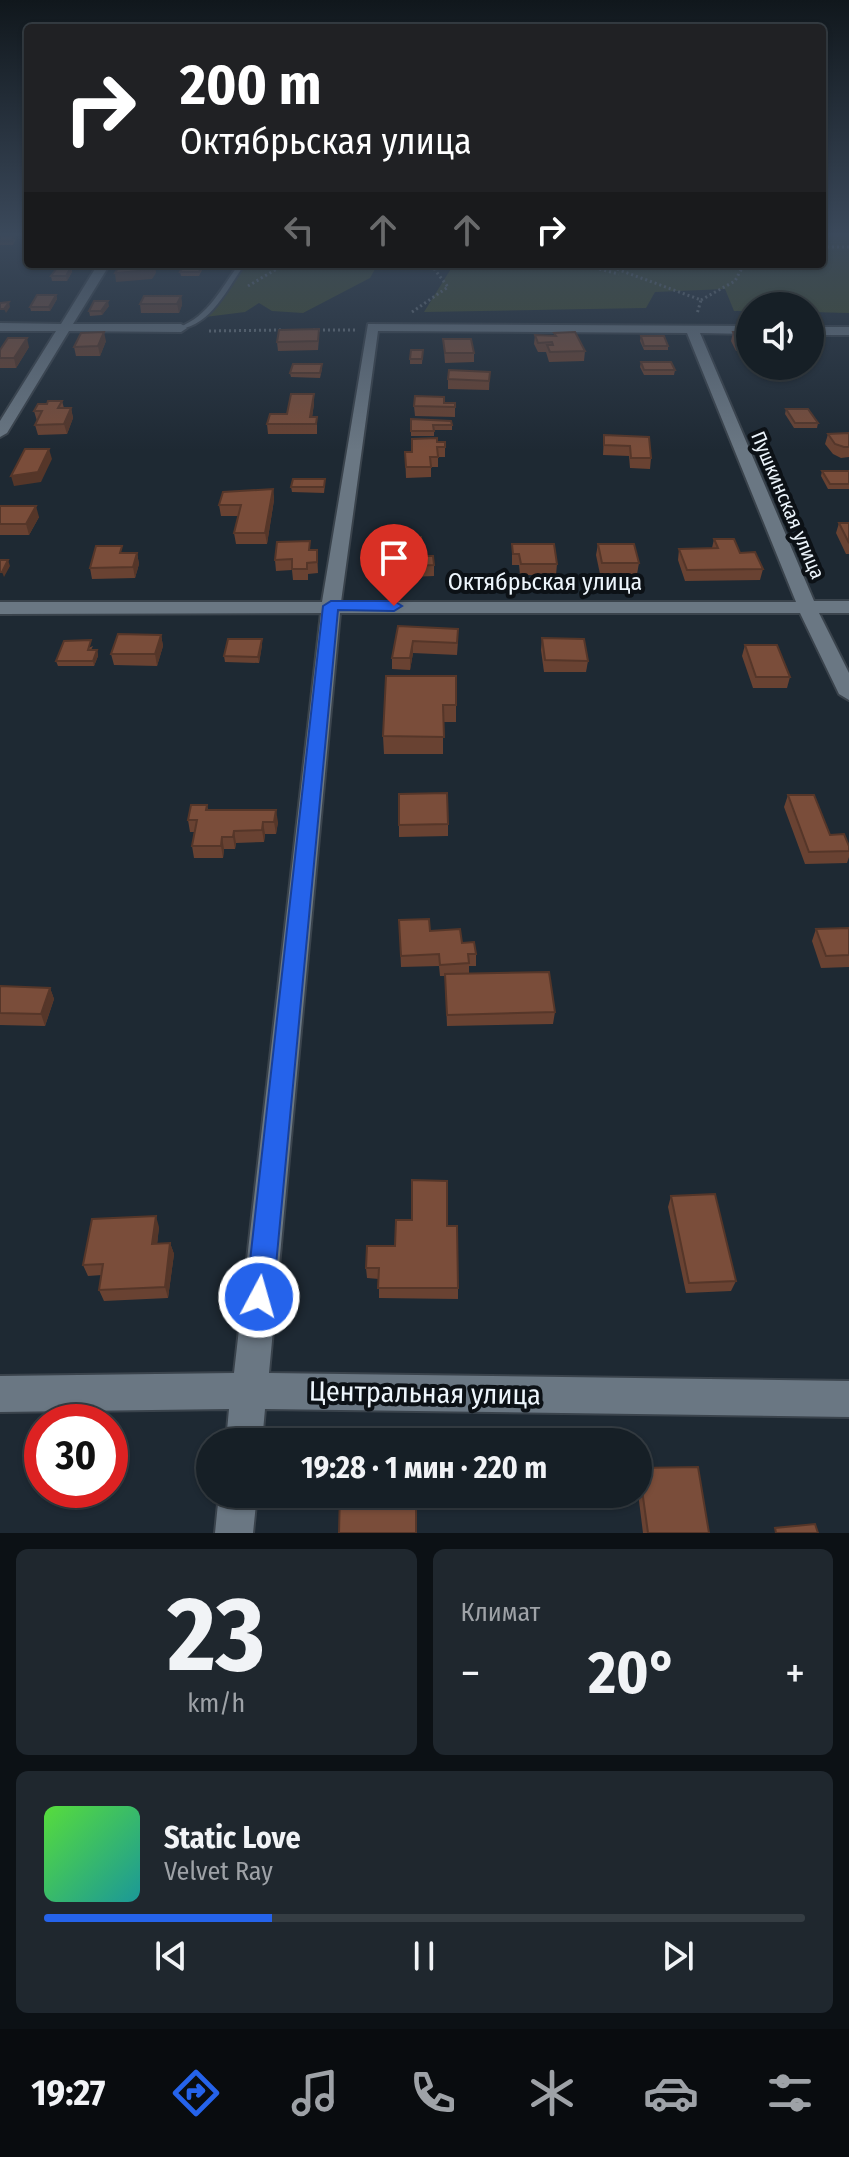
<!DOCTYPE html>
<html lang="ru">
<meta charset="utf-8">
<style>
:root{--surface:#161f26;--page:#1f272e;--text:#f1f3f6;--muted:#9ea2a7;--line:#353d43;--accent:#2563eb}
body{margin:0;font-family:"Fira Sans Condensed",sans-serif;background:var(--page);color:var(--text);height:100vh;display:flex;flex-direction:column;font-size:30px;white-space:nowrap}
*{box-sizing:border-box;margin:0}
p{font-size:26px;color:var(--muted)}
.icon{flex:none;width:44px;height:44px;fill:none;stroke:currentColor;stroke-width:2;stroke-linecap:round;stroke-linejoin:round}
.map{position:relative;height:1533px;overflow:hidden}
.drawer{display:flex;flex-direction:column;gap:16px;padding:16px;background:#0c1115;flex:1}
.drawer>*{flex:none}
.hud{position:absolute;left:24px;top:24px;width:802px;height:244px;border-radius:8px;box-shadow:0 2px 6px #0004,0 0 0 2px var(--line);background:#202124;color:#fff;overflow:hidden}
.fabs{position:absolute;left:736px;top:292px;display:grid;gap:16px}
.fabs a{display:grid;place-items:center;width:88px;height:88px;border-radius:50%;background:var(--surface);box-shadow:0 2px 6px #0004,0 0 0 2px var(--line);font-size:40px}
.speed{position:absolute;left:24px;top:1404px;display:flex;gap:16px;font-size:40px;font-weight:700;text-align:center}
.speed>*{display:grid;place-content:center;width:104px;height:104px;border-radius:50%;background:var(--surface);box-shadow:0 2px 6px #0004,0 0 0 2px var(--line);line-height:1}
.speed .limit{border:12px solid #d22;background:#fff;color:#111}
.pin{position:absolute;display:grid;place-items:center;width:68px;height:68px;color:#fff;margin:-82px -34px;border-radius:50% 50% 50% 0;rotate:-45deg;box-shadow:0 0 8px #0007}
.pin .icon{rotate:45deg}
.me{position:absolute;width:88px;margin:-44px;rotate:6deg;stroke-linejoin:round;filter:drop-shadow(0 0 6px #0008)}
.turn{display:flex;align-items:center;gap:28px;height:168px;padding:0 24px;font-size:36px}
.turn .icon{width:104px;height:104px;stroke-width:2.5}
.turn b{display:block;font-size:56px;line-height:68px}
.lanes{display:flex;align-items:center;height:76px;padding:0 24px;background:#0003;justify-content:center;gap:40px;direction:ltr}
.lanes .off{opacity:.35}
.big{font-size:60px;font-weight:700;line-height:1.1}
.drawer .widget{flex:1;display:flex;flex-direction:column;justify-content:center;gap:12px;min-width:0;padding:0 28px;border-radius:12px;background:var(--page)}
.drawer .dial{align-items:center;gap:0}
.dial b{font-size:104px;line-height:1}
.song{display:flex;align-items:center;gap:24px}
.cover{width:96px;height:96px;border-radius:12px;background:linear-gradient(135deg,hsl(110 70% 55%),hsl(180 70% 35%))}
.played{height:8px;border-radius:4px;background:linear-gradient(90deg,var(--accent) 30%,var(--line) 30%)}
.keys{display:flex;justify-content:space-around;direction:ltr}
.heat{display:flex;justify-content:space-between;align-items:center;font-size:44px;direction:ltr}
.drawer .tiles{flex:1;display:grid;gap:16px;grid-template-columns:1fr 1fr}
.widget:last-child{grid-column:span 2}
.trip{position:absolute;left:196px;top:1428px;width:456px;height:80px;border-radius:40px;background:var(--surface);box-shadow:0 2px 6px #0004,0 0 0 2px var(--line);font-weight:700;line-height:80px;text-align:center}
.dock{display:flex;height:128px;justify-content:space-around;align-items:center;background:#090c0f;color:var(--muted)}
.dock .icon{width:56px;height:56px}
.dock .active{color:var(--accent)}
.dock b{font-size:36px;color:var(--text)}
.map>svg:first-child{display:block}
.green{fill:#424d2a}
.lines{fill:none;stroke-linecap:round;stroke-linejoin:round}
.lane-casing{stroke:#3a434c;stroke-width:4}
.street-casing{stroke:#3a434c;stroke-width:4}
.path{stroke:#6e7881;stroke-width:3;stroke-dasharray:2 3;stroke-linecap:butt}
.lane{fill:#6a7783;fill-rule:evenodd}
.street{fill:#6a7783;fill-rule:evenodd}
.wall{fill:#694232}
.shaded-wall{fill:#553629}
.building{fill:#7a4d3a;stroke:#553629;stroke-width:2}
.route{fill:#2563eb;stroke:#184099;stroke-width:2}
.labels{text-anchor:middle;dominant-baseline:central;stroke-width:8;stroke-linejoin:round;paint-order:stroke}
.far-street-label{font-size:20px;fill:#edf5fc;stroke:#0c1116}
.street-label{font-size:24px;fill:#edf5fc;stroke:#0c1116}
.near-street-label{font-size:28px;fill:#edf5fc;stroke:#0c1116}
</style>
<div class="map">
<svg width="849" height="1533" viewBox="0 0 849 1533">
<rect width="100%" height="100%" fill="#1e2933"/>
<g class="green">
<polygon points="822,236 849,236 849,313 810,312 810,306 750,306 750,311 734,311 725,289 655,292 646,308 424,312 452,267 432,264 822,264"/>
<polygon points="247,264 378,264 370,278 303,313 272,311 259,303 245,312 205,317"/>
</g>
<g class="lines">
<g class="lane-casing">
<path id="lane" d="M239,264H245C228,287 211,326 179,329V327C208,317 222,287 239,264Z"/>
</g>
<g class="street-casing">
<g id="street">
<polygon points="98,264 110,264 73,324 181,324 187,328 181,332 69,331 7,433 0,437 0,421 56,331 0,331 0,323 61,324"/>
<path d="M368,324L750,326V334L700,333L814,601H849V613H819L849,673V700L839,694L800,613H340L269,1373L849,1381V1417L265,1409L262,1442H226L229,1409L0,1412V1376L234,1373L321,613L0,614V602H322ZM378,331L687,333L796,602H341Z"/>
<rect x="810" y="327" width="39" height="8"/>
<polygon points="219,1494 257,1494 253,1533 215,1533"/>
</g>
</g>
<g class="path">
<polyline points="822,247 849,247"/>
<polyline points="580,264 619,274"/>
<polyline points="603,264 701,300 697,314"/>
<polyline points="248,286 285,264"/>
<polyline points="701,300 735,281 744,264"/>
<polyline points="412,312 448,287 435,270 436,264"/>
<polyline points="313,330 355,330"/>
<polyline points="209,331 283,330"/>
</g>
<use href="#lane" class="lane"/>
<use href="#street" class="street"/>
</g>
<g class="wall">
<polygon points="0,236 16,239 13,245 0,245"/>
<polygon points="71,267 72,272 67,281 52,281 51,276"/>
<polygon points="202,270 199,276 181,276 180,272"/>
<polygon points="56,295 57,299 50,311 31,311 30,307"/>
<polygon points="181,296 182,305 179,313 141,313 140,304"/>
<polygon points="109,306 102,315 90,316 89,311"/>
<polygon points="733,332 750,332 750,351 736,351 731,341"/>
<polygon points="554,333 585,351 584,361 549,362 546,352 538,352 534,344 535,335 554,336"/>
<polygon points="641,336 668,346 668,350 644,350 640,341"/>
<polygon points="319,338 318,350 278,351 277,342"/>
<polygon points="443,339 474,353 474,362 445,363"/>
<polygon points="106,341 100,356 76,356 74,347"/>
<polygon points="29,347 16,368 0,368 0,350"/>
<polygon points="423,350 422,364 410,364 410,359"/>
<polygon points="641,362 675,370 674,375 644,375 640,367"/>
<polygon points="756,366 793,366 794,368 793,373 760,373"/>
<polygon points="322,369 320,378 291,377 290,373"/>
<polygon points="490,372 489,390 448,389 448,379"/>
<polygon points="314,394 314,404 312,417 317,417 317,434 268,434 267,424 287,414"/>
<polygon points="62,401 64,408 71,408 73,418 67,434 38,435 35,425 37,421 34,411 47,404"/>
<polygon points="444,403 455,403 455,417 415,416 414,406"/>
<polygon points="786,409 818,423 817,428 794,428 785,414"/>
<polygon points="411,419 452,425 452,430 434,430 434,436 411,436"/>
<polygon points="849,433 849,457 841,458 833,454 825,444 828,434"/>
<polygon points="604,435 649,437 651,458 650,469 630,468 629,456 603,455"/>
<polygon points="437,442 445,442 445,457 438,457 438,467 431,467 431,477 406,478 405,452 412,452"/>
<polygon points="822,471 849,471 849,489 828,489 821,476"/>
<polygon points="325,484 324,493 292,492 291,487"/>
<polygon points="273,489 274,500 267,544 236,544 234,533 238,516 221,516 219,505"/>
<polygon points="0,506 39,517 29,535 0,535"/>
<polygon points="839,523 849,523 849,554 846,554 836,533"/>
<polygon points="397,537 434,565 434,576 409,577 408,560 398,560"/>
<polygon points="714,539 740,553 763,569 760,580 685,581 678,560 679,549 712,548"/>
<polygon points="512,544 557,564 556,575 520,575 519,565 512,565"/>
<polygon points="598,544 639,563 637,574 600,574 596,555"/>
<polygon points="310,550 317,550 318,573 308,574 308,580 293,580 292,570 276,571 275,560"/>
<polygon points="137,553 139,564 135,578 92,579 90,568"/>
<polygon points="398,626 458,641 457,655 413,653 410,670 392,669 392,658"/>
<polygon points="161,635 163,646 157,666 114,665 111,654"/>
<polygon points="542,638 588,661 586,672 544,672 541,650"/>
<polygon points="262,639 262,645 259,663 225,662 224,656"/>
<polygon points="745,645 790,677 787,688 753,688 742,656"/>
<polygon points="93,646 91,650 97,650 98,656 94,666 58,666 56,661"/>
<polygon points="386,676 456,705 456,722 443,722 443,754 384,754 383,736"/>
<polygon points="399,794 448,824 448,836 399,837"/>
<polygon points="788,795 830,835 849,846 849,857 847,863 805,864 784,807"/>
<polygon points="207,805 208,810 278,822 276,834 265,834 264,842 236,843 235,849 224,849 223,858 194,858 192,846 194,832 190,832 188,820"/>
<polygon points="399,920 462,943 476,954 476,966 469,966 469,974 555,1012 553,1024 447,1026 445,976 440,976 439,966 401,967"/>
<polygon points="849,928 849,967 821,968 812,941 816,929"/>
<polygon points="0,986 50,988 54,999 45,1026 0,1025"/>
<polygon points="671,1196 736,1281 731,1291 686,1293 668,1207"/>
<polygon points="447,1226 458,1288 458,1299 379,1298 379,1279 367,1278 366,1268 395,1246"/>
<polygon points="159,1227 157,1244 170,1243 174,1254 168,1298 104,1301 99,1290 102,1275 88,1276 83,1265"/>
<polygon points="639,1468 709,1533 643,1533 638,1493 638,1471"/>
</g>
<g class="shaded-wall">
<polygon points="155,264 156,273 152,279 116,282 115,273"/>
<polygon points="71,267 72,272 67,281 66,276"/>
<polygon points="56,295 57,299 50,311 49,307"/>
<polygon points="181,296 182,305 179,313 177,304"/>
<polygon points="108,301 109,306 102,315 101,311"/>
<polygon points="9,302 10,307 6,313 4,309"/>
<polygon points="104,332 106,341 100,356 98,346"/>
<polygon points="27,338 29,347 16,368 14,358"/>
<polygon points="314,394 314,404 311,424 310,417"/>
<polygon points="71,408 73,418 67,434 64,424"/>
<polygon points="49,449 52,459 41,482 14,486 11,476"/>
<polygon points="273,489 274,500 267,544 265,533"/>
<polygon points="36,506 39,517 29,535 26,524"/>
<polygon points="137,553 139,564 135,578 133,567"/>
<polygon points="8,560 10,566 4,577 2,572"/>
<polygon points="161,635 163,646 157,666 155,654"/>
<polygon points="262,639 262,645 259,663 258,657"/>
<polygon points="413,641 413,653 410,670 410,658"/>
<polygon points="97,650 98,656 94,666 93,661"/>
<polygon points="276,810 278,822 276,834 274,822"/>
<polygon points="263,822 265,834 264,842 262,830"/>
<polygon points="234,831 236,843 235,849 233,837"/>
<polygon points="222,837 224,849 223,858 221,846"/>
<polygon points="50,988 54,999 45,1026 41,1014"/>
<polygon points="156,1216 159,1227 156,1255 152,1244"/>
<polygon points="170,1243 174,1254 168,1298 165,1287"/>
</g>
<g class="building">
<polygon points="0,236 14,236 12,241 0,241"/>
<polygon points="155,264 151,270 115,273 120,265"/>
<polygon points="183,266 201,266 199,272 180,272"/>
<polygon points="71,267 66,276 51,276 57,268"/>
<polygon points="37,295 56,295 49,307 30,307"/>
<polygon points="144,296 181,296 177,304 140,304"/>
<polygon points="94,301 108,301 101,311 89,311"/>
<polygon points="9,302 4,309 0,309 0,303"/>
<polygon points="319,329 318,341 277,342 279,330"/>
<polygon points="104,332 98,346 74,347 81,333"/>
<polygon points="575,332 585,351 550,352 547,345 553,345 552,342 538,343 535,335 556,336 554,333"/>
<polygon points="733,332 750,332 750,342 737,342"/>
<polygon points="641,336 664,336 668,346 644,346"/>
<polygon points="8,338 27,338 14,358 0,358 0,350"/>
<polygon points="443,339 471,339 474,353 445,353"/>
<polygon points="411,350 423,350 422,359 410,359"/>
<polygon points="641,362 671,362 675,370 644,370"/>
<polygon points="293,364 322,364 320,373 290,373"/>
<polygon points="760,366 793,366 794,368 761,368"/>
<polygon points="449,370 490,372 489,381 448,379"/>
<polygon points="291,394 314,394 310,417 317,417 316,424 267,424 270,414 287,414"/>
<polygon points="415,396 444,397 444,403 455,403 455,407 414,406"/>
<polygon points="48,401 62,401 58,408 71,408 64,424 35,425 42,411 34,411 38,404 47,404"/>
<polygon points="786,409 808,409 818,423 795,423"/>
<polygon points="411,419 451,421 452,425 433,425 434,431 411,431"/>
<polygon points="849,433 849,447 844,447 835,444 828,434"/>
<polygon points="604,435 649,437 651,458 631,458 630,446 604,445"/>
<polygon points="437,438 437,442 445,442 445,447 437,447 438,457 430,457 431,467 406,467 405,452 412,452 412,439"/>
<polygon points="25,449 49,449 38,472 11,476"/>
<polygon points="822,471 849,471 849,484 830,484"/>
<polygon points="293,479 325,479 324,487 291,487"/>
<polygon points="273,489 265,533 234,533 241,505 219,505 223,492"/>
<polygon points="0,506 36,506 26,524 0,524"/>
<polygon points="839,523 849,523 849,543"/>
<polygon points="397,537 421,537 423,556 433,556 434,565 409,566 408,549 398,549"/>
<polygon points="714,539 734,539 740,553 755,552 763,569 687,570 679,549 718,548"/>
<polygon points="310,541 309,550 317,550 317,562 307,563 307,569 292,569 292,559 275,560 277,542"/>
<polygon points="512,544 554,544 557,564 521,564 519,554 513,554"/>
<polygon points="598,544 634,544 639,563 602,563"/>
<polygon points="96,546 122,546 120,553 137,553 133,567 90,568"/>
<polygon points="0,560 8,560 2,572 0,572"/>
<polygon points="398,626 458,629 457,643 413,641 410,658 392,658"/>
<polygon points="118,634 161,635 155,654 111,654"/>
<polygon points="542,638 584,639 588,661 545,660"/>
<polygon points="228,639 262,639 258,657 224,656"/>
<polygon points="91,640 88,650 97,650 93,661 56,661 64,641"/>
<polygon points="745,645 777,645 790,677 756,677"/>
<polygon points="386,676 456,676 456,705 443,705 444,737 383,736"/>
<polygon points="447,793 448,824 399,825 399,794"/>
<polygon points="788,795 814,795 830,835 844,834 849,846 849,851 809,852"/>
<polygon points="191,805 207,805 206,810 276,810 274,822 263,822 262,830 234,831 233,837 222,837 221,846 192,846 197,820 188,820"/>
<polygon points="429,919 430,931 460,929 462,943 474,942 476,954 468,954 469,963 440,965 439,954 401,956 399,920"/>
<polygon points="849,928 849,955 826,956 816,929"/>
<polygon points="549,972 555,1012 447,1015 445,974"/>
<polygon points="0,986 50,988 41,1014 0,1013"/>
<polygon points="412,1180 447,1181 447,1226 457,1226 458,1288 378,1288 379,1268 366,1268 367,1246 395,1246 396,1220 412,1220"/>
<polygon points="715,1194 736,1281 689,1283 671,1196"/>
<polygon points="156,1216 152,1244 170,1243 165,1287 99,1290 103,1264 83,1265 92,1219"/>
<polygon points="698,1467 709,1533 648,1533 639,1468"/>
<polygon points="340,1494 416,1494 416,1533 339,1533"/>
<polygon points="815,1524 818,1533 776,1533 775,1528"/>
</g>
<linearGradient id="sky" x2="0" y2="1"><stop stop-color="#10171c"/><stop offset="0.52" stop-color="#3b495b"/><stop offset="1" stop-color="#3b495b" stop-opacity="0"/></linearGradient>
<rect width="849" height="451" fill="url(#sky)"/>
<polygon class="route" points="331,601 394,601 402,606 394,611 338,610 273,1297 269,1307 259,1311 250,1307 246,1297 323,606"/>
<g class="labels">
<g class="far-street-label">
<text transform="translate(788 505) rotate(67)">Пушкинская улица</text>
</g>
<g class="street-label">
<text x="545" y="582">Октябрьская улица</text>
</g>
<g class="near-street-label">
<text transform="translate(425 1393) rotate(1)">Центральная улица</text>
</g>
</g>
</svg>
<div class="fabs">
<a><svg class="icon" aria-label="sound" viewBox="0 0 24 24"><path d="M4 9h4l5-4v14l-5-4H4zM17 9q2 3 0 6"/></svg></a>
</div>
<div class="speed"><div class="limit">30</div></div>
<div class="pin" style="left:394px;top:606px;background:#d93025"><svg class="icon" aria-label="arrive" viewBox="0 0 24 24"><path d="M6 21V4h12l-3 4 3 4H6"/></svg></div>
<svg class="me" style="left:259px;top:1297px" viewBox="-20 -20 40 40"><circle r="17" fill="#2563eb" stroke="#fff" stroke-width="3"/><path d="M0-11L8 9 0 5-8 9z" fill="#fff"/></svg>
<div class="trip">19:28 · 1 мин · 220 m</div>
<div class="hud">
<div class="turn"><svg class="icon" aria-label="right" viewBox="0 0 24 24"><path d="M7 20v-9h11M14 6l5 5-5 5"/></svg><div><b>200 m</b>Октябрьская улица</div></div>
<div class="lanes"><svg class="icon off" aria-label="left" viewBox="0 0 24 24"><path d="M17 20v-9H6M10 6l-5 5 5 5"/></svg><svg class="icon off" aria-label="ahead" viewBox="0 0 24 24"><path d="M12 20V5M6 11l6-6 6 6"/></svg><svg class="icon off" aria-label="ahead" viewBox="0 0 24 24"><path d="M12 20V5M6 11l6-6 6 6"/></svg><svg class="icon" aria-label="right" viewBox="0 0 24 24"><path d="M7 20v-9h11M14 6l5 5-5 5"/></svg></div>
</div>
</div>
<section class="drawer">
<div class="tiles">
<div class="widget dial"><b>23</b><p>km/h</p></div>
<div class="widget"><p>Климат</p>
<div class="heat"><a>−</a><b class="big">20°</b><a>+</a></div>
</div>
<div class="widget">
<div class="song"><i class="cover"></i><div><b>Static Love</b><p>Velvet Ray</p></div></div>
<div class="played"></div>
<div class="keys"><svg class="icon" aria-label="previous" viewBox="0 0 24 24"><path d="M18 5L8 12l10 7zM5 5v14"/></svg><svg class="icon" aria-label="pause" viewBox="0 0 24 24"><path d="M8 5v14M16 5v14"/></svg><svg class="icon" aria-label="next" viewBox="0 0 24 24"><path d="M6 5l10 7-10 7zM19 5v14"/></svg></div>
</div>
</div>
</section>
<nav class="dock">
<b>19:27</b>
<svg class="icon active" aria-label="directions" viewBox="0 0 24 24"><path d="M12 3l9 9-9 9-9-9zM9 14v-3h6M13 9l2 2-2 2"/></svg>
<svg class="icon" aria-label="music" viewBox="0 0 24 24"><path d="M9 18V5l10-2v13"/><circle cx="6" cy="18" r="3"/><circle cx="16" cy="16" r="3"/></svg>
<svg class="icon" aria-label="phone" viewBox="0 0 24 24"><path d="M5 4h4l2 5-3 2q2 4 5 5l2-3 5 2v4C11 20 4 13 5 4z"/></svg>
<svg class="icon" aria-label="climate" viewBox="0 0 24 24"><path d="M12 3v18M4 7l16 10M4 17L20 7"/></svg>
<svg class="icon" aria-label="car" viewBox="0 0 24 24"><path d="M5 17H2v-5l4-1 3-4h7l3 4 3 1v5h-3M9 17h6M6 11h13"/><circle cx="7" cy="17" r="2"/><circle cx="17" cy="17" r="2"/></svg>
<svg class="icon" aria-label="filters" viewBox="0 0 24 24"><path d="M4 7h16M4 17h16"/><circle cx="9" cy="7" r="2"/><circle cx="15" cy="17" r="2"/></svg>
</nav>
